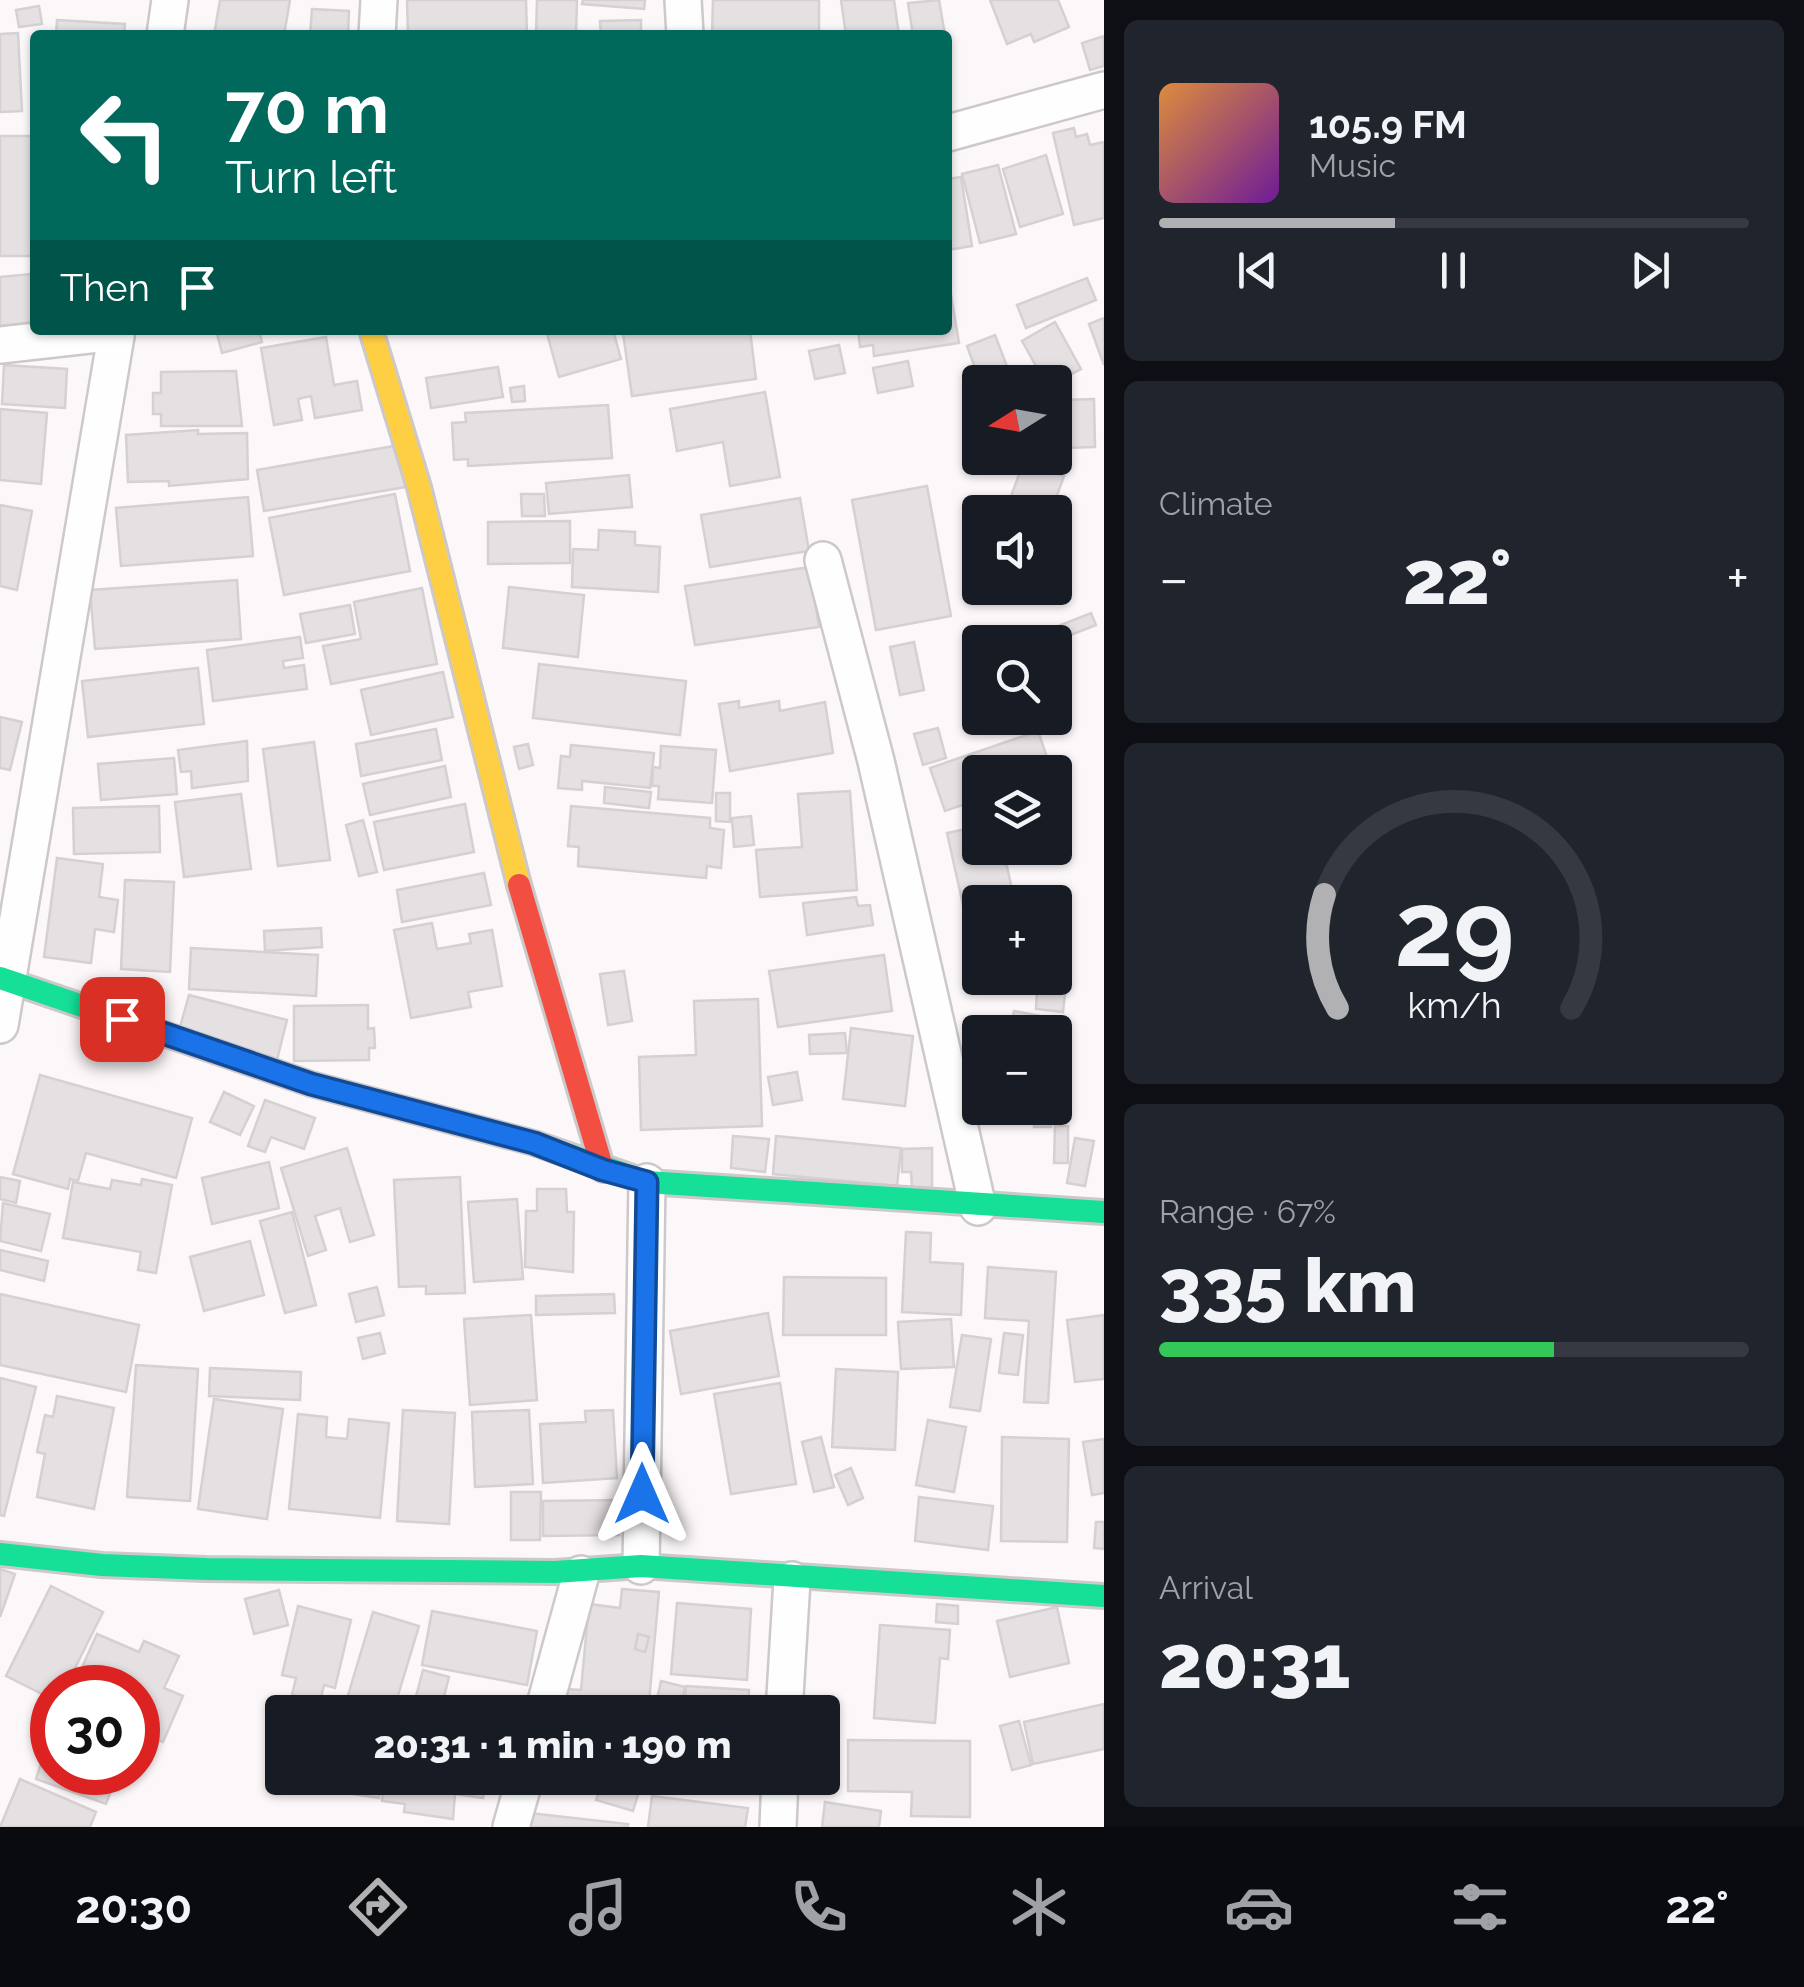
<!DOCTYPE html>
<meta charset="utf-8">
<style>
:root{--surface:#171b24;--page:#20242c;--text:#f1f3f6;--muted:#9ea1a6;--line:#363941;--accent:#b1b0b2}
body{margin:0;font-family:Raleway,sans-serif;background:var(--page);color:var(--text);height:100vh;display:flex;flex-direction:column;font-size:38px;white-space:nowrap}
*{box-sizing:border-box;margin:0}
p{font-size:32px;color:var(--muted)}
.icon{flex:none;width:55px;height:55px;fill:none;stroke:currentColor;stroke-width:2;stroke-linecap:round;stroke-linejoin:round}
.map{position:relative;flex:1;overflow:hidden}
.panel{display:flex;flex-direction:column;gap:20px;padding:20px;background:#0d0f14;width:700px}
.panel>*{flex:none}
.top-card{position:absolute;left:30px;top:30px;width:922px;height:305px;border-radius:10px;box-shadow:0 2px 8px #0004;background:#00695c;color:#fff;overflow:hidden}
.needle{width:65px;rotate:259deg}
.fabs{position:absolute;left:962px;top:365px;display:grid;gap:20px}
.fabs a{display:grid;place-items:center;width:110px;height:110px;border-radius:10px;background:var(--surface);box-shadow:0 2px 8px #0004;font-size:50px}
.speed{position:absolute;left:30px;top:1665px;display:flex;gap:20px;font-size:50px;font-weight:700;text-align:center}
.speed>*{display:grid;place-content:center;width:130px;height:130px;border-radius:50%;background:var(--surface);box-shadow:0 2px 8px #0004;line-height:1}
.speed .limit{border:15px solid #d22;background:#fff;color:#111}
.pin{position:absolute;display:grid;place-items:center;width:85px;height:85px;color:#fff;margin:-42px;border-radius:20px;box-shadow:0 5px 15px #0006}
.me{position:absolute;width:110px;margin:-55px;rotate:0deg;stroke-linejoin:round;filter:drop-shadow(0 0 8px #0008)}
.turn{display:flex;align-items:center;gap:35px;height:210px;padding:0 30px;font-size:45px}
.turn .icon{width:130px;height:130px;stroke-width:2.5}
.turn b{display:block;font-size:70px;line-height:85px}
.then{display:flex;align-items:center;height:95px;padding:0 30px;background:#0003;gap:20px;font-size:38px}
.big{font-size:75px;font-weight:800;line-height:1.1}
.panel .card{flex:1;display:flex;flex-direction:column;justify-content:center;gap:15px;min-width:0;padding:0 35px;border-radius:15px;background:var(--page)}
.panel .dial{align-items:center;gap:0}
.dial svg{height:260px;overflow:visible;fill:none;stroke:var(--line);stroke-width:7;stroke-linecap:round;text-anchor:middle}
.dial text{fill:var(--text);stroke:none}
.song{display:flex;align-items:center;gap:30px}
.cover{width:120px;height:120px;border-radius:15px;background:linear-gradient(135deg,hsl(30 70% 55%),hsl(280 70% 35%))}
.played{height:10px;border-radius:5px;background:linear-gradient(90deg,var(--accent) 40%,var(--line) 40%)}
.keys{display:flex;justify-content:space-around;direction:ltr}
.heat{display:flex;justify-content:space-between;align-items:center;font-size:55px;direction:ltr}
.charge{height:15px;border-radius:8px;background:linear-gradient(90deg,#34c759 67%,var(--line) 0)}
.trip{position:absolute;left:265px;top:1695px;width:575px;height:100px;border-radius:10px;background:var(--surface);box-shadow:0 2px 8px #0004;font-weight:800;line-height:100px;text-align:center}
.tab-bar{display:flex;height:160px;justify-content:space-around;align-items:center;background:#090b0e;color:var(--muted)}
.tab-bar .icon{width:70px;height:70px}
.tab-bar .current{color:var(--accent)}
.tab-bar b{font-size:45px;color:var(--text)}
main{display:flex;flex:1;min-height:0}
.map>svg:first-child{display:block}
.building{fill:#e5e0e2;stroke:#d5d0d2;stroke-width:2.5;fill-rule:evenodd}
.lines{fill:none;stroke-linecap:round;stroke-linejoin:round}
.street-casing{stroke:#cdc8ca;stroke-width:40}
.fast-casing{stroke:#cdc8ca;stroke-width:28}
.slow-casing{stroke:#cdc8ca;stroke-width:28}
.jam-casing{stroke:#cdc8ca;stroke-width:28}
.street{stroke:#fffefe;stroke-width:35}
.fast{stroke:#16e098;stroke-width:22}
.slow{stroke:#ffcf43;stroke-width:22}
.jam{stroke:#f24e42;stroke-width:22}
.route-casing{stroke:#114b97;stroke-width:25}
.route{stroke:#1a73e8;stroke-width:18}
</style>
<main>
<div class="map">
<svg width="1104" height="1827" viewBox="0 0 1104 1827">
<rect width="100%" height="100%" fill="#fcf7f9"/>
<g class="building">
<polygon points="220,0 290,0 284,35 214,35"/>
<polygon points="407,0 526,0 527,35 408,35"/>
<polygon points="537,0 577,0 576,35 536,35"/>
<polygon points="583,0 645,0 644,9 582,4"/>
<polygon points="713,0 819,0 819,35 712,35"/>
<polygon points="841,0 894,0 899,35 846,35"/>
<polygon points="939,0 945,35 913,35 908,3"/>
<polygon points="990,0 1058,0 1069,27 1034,42 1031,34 1007,44"/>
<polygon points="39,6 42,24 19,27 16,10"/>
<polygon points="312,9 349,11 348,35 310,35"/>
<polygon points="57,20 125,24 124,35 56,35"/>
<polygon points="641,20 641,35 601,35 600,21"/>
<polygon points="18,33 22,111 0,112 0,34"/>
<polygon points="1104,36 1104,66 1090,70 1082,43"/>
<polygon points="1074,128 1076,137 1087,134 1090,145 1104,142 1104,218 1074,225 1053,133"/>
<rect x="0" y="136" width="35" height="120"/>
<polygon points="1046,155 1063,214 1020,227 1003,169"/>
<polygon points="998,165 1016,234 980,243 962,174"/>
<polygon points="961,177 972,246 948,250 948,179"/>
<polygon points="31,274 35,323 0,327 0,277"/>
<polygon points="1087,278 1096,300 1026,328 1017,305"/>
<polygon points="949,283 959,343 874,356 873,345 860,347 858,330 948,330"/>
<polygon points="1104,318 1104,365 1089,324"/>
<polygon points="1055,322 1081,369 1055,383 1045,382 1022,341"/>
<polygon points="216,330 259,330 262,342 222,353"/>
<polygon points="546,330 613,330 621,359 559,377"/>
<polygon points="645,330 750,330 756,379 632,396 623,333"/>
<polygon points="995,335 1013,382 980,382 967,346"/>
<polygon points="326,337 334,385 357,381 362,410 315,418 311,396 298,399 302,420 274,425 261,348"/>
<polygon points="839,345 845,373 815,379 809,351"/>
<polygon points="908,361 913,386 878,393 873,368"/>
<polygon points="4,365 67,369 65,408 2,404"/>
<polygon points="498,367 503,397 431,408 426,378"/>
<polygon points="236,371 242,426 161,426 161,414 153,414 153,393 161,393 161,372"/>
<polygon points="524,386 525,401 512,402 510,388"/>
<polygon points="765,392 780,477 730,486 723,442 677,451 670,409"/>
<polygon points="1094,399 1095,447 1064,448 1063,400"/>
<polygon points="608,405 612,458 468,466 468,459 454,460 452,423 466,422 465,413"/>
<polygon points="0,409 47,413 41,484 0,480"/>
<polygon points="198,430 198,434 247,433 248,479 169,486 169,481 128,482 126,435"/>
<polygon points="405,444 412,486 264,511 257,470"/>
<polygon points="1024,461 1064,476 1051,512 1010,499"/>
<polygon points="629,475 632,507 549,514 546,483"/>
<polygon points="927,486 951,616 876,630 852,500"/>
<polygon points="395,494 410,571 284,595 269,518"/>
<polygon points="521,494 544,494 545,516 522,516"/>
<polygon points="248,497 253,556 121,566 116,508"/>
<polygon points="800,498 809,551 710,567 701,515"/>
<polygon points="0,505 32,511 17,590 0,586"/>
<polygon points="570,521 570,563 488,564 488,522"/>
<polygon points="599,530 635,532 635,545 660,547 658,592 572,587 573,549 598,550"/>
<polygon points="810,567 819,627 695,645 685,586"/>
<polygon points="237,580 241,639 95,649 90,590"/>
<polygon points="509,587 584,595 578,657 503,648"/>
<polygon points="422,588 437,664 331,684 323,646 361,639 354,602"/>
<polygon points="350,605 355,634 306,643 300,614"/>
<polygon points="1091,613 1096,625 1053,642 1030,642 1028,638"/>
<polygon points="300,637 303,658 283,661 284,668 304,665 307,689 213,701 207,650"/>
<polygon points="914,642 924,690 900,695 890,647"/>
<polygon points="539,664 686,681 680,735 533,718"/>
<polygon points="198,668 204,724 88,737 82,681"/>
<polygon points="443,672 453,717 371,735 361,690"/>
<polygon points="1055,678 1068,706 1055,711"/>
<polygon points="739,701 739,708 779,701 780,711 825,702 833,753 730,771 719,704"/>
<polygon points="0,717 22,722 10,770 0,768"/>
<polygon points="938,728 946,758 923,765 914,734"/>
<polygon points="436,729 442,760 361,776 356,744"/>
<polygon points="1038,731 1052,772 980,772 980,799 945,811 930,768"/>
<polygon points="247,741 248,781 192,788 191,771 181,772 178,750"/>
<polygon points="314,742 330,860 278,866 263,749"/>
<polygon points="528,744 533,765 519,769 514,747"/>
<polygon points="571,745 654,753 650,788 582,781 582,790 558,788 561,756 570,757"/>
<polygon points="661,746 716,750 712,803 658,799 659,786 652,786 653,767 660,768"/>
<polygon points="174,758 177,794 101,800 98,764"/>
<polygon points="445,766 451,797 370,815 363,784"/>
<polygon points="605,787 651,792 649,808 604,803"/>
<polygon points="850,791 857,890 760,897 756,850 802,847 798,794"/>
<polygon points="716,793 730,793 730,822 716,821"/>
<polygon points="241,794 251,869 184,877 175,802"/>
<polygon points="465,804 474,852 384,870 374,822"/>
<polygon points="159,806 160,852 74,854 73,808"/>
<polygon points="571,806 710,818 710,828 724,830 721,868 707,866 706,878 578,866 579,847 568,846"/>
<polygon points="751,816 754,845 734,847 732,818"/>
<polygon points="363,820 377,872 359,876 346,825"/>
<polygon points="980,826 980,848 1003,848 1013,894 963,905 947,833"/>
<polygon points="57,858 103,864 99,897 118,900 114,932 95,929 91,963 44,957"/>
<polygon points="484,873 491,905 402,922 397,890"/>
<polygon points="125,880 174,882 170,972 121,969"/>
<polygon points="856,897 858,906 870,905 873,925 807,935 803,903"/>
<polygon points="432,923 437,949 471,943 469,934 492,930 502,986 468,992 471,1007 411,1018 394,930"/>
<polygon points="321,928 322,947 265,951 264,931"/>
<polygon points="191,948 318,955 316,996 189,989"/>
<polygon points="884,955 892,1011 778,1027 769,971"/>
<polygon points="624,971 632,1021 608,1025 600,974"/>
<polygon points="1037,991 1065,994 1063,1012 1036,1009"/>
<polygon points="189,995 287,1020 277,1060 178,1034"/>
<polygon points="758,999 762,1126 641,1130 639,1057 696,1055 694,1001"/>
<polygon points="368,1005 368,1029 374,1028 375,1048 369,1048 369,1060 294,1061 294,1006"/>
<polygon points="1014,1011 1046,1017 1043,1032 1011,1027"/>
<polygon points="851,1028 913,1036 905,1106 843,1099"/>
<polygon points="845,1033 847,1053 810,1054 809,1035"/>
<polygon points="797,1072 802,1100 773,1105 768,1077"/>
<polygon points="40,1075 192,1118 176,1178 86,1153 78,1181 70,1179 68,1189 13,1174"/>
<polygon points="224,1092 254,1106 240,1135 210,1122"/>
<polygon points="265,1100 315,1118 304,1149 271,1137 265,1152 248,1146"/>
<polygon points="1050,1114 1051,1127 1034,1127 1034,1115"/>
<polygon points="1055,1126 1068,1126 1068,1163 1054,1163"/>
<polygon points="733,1136 769,1139 765,1172 731,1168"/>
<polygon points="776,1136 901,1148 897,1186 773,1174"/>
<polygon points="1075,1138 1094,1141 1085,1186 1067,1183"/>
<polygon points="347,1148 374,1235 350,1242 340,1208 315,1216 326,1250 308,1256 281,1168"/>
<polygon points="932,1148 932,1188 912,1188 911,1172 902,1172 902,1149"/>
<polygon points="269,1162 279,1208 212,1224 202,1178"/>
<polygon points="0,1177 20,1181 16,1203 0,1199"/>
<polygon points="460,1177 465,1293 426,1294 426,1286 399,1287 394,1180"/>
<polygon points="142,1179 172,1185 156,1273 138,1270 141,1252 63,1238 73,1182 110,1189 112,1180 141,1185"/>
<polygon points="537,1189 566,1189 567,1212 574,1212 573,1272 525,1267 526,1211 537,1211"/>
<polygon points="517,1199 523,1279 474,1282 468,1202"/>
<polygon points="3,1203 50,1214 41,1251 0,1241"/>
<polygon points="292,1212 316,1305 285,1313 260,1221"/>
<polygon points="906,1232 931,1233 930,1262 963,1264 961,1315 902,1312"/>
<polygon points="250,1241 264,1295 204,1311 190,1257"/>
<polygon points="0,1250 48,1261 44,1281 0,1270"/>
<polygon points="988,1267 1056,1272 1048,1403 1024,1402 1029,1321 985,1318"/>
<polygon points="784,1277 886,1278 886,1335 783,1335"/>
<polygon points="377,1287 384,1315 356,1322 349,1294"/>
<polygon points="0,1294 139,1325 126,1392 0,1365"/>
<polygon points="614,1294 615,1313 536,1315 536,1296"/>
<polygon points="768,1313 779,1376 681,1394 670,1331"/>
<polygon points="531,1315 537,1400 470,1405 464,1319"/>
<polygon points="1104,1315 1104,1379 1075,1382 1067,1320"/>
<polygon points="951,1319 954,1367 901,1369 898,1322"/>
<polygon points="380,1333 385,1353 363,1359 358,1338"/>
<polygon points="1004,1333 1023,1335 1018,1375 999,1373"/>
<polygon points="962,1335 991,1339 980,1411 950,1407"/>
<polygon points="136,1365 198,1369 190,1501 127,1497"/>
<polygon points="210,1368 301,1372 300,1400 209,1396"/>
<polygon points="836,1369 898,1372 895,1450 832,1447"/>
<polygon points="0,1378 36,1387 4,1516 0,1515"/>
<polygon points="780,1383 796,1484 731,1494 714,1394"/>
<polygon points="57,1396 114,1408 94,1509 37,1497 45,1454 37,1452 45,1415 53,1417"/>
<polygon points="214,1399 283,1409 267,1519 198,1509"/>
<polygon points="403,1410 455,1413 449,1524 397,1521"/>
<polygon points="529,1410 533,1484 475,1487 472,1412"/>
<polygon points="613,1410 617,1478 543,1483 540,1424 586,1422 585,1411"/>
<polygon points="298,1414 327,1417 326,1437 347,1439 349,1419 389,1423 380,1518 289,1509"/>
<polygon points="928,1420 966,1427 954,1492 916,1485"/>
<polygon points="821,1437 834,1487 814,1492 802,1442"/>
<polygon points="1002,1437 1069,1439 1067,1542 1001,1541"/>
<polygon points="1104,1439 1104,1493 1092,1495 1083,1442"/>
<polygon points="851,1468 863,1498 848,1505 835,1475"/>
<polygon points="511,1492 541,1492 540,1540 511,1540"/>
<polygon points="919,1497 993,1506 988,1550 915,1541"/>
<polygon points="618,1500 619,1535 543,1536 543,1501"/>
<polygon points="1096,1522 1104,1522 1104,1549 1094,1548"/>
<polygon points="0,1569 15,1574 0,1617"/>
<polygon points="51,1586 103,1612 65,1688 52,1688 52,1699 6,1676"/>
<path d="M622,1589L659,1592L649,1702L628,1699L627,1712H565L567,1689L581,1690L589,1604L620,1608ZM638,1634L649,1637L645,1652L635,1649Z"/>
<polygon points="279,1590 288,1625 254,1634 245,1599"/>
<polygon points="677,1603 751,1609 747,1680 671,1674"/>
<polygon points="937,1604 958,1606 958,1624 936,1622"/>
<polygon points="298,1606 351,1620 335,1688 324,1685 320,1702 292,1695 296,1678 282,1675"/>
<polygon points="1057,1607 1069,1663 1010,1677 997,1621"/>
<polygon points="432,1611 537,1631 527,1685 422,1665"/>
<polygon points="373,1612 419,1626 393,1712 343,1712"/>
<polygon points="880,1625 950,1630 948,1659 940,1658 935,1723 874,1718"/>
<polygon points="97,1634 139,1652 144,1641 179,1656 164,1688 183,1696 163,1742 144,1733 138,1749 138,1688 98,1688 104,1675 83,1665"/>
<polygon points="638,1634 649,1637 645,1652 635,1649"/>
<polygon points="423,1670 449,1677 440,1712 413,1708"/>
<polygon points="661,1681 685,1687 680,1709 656,1704"/>
<polygon points="686,1686 749,1690 748,1712 684,1712"/>
<polygon points="1104,1704 1104,1749 1033,1764 1024,1722"/>
<polygon points="1019,1721 1031,1765 1012,1770 1000,1726"/>
<polygon points="848,1740 970,1741 970,1817 911,1816 912,1792 848,1791"/>
<polygon points="45,1751 52,1754 52,1772 116,1777 106,1804 36,1779"/>
<polygon points="342,1778 382,1778 379,1798 340,1792"/>
<polygon points="385,1778 486,1778 483,1798 455,1794 453,1819 404,1812 405,1804 382,1801"/>
<polygon points="563,1778 643,1778 633,1811 596,1800 600,1789"/>
<polygon points="20,1779 96,1812 90,1827 0,1827"/>
<polygon points="652,1796 748,1808 745,1827 648,1827"/>
<polygon points="825,1802 881,1811 879,1827 822,1827"/>
<polygon points="529,1813 628,1824 628,1827 528,1827"/>
</g>
<g class="lines">
<g class="street-casing">
<g id="street">
<polyline points="683,0 685,35"/>
<polyline points="165,35 170,0"/>
<polyline points="377,35 379,0"/>
<polyline points="948,133 1104,90"/>
<polyline points="0,345 116,332"/>
<polyline points="823,560 876,761 978,1207"/>
<polyline points="0,1025 117,330"/>
<polyline points="641,1566 647,1182"/>
<polyline points="543,1712 581,1574"/>
<polyline points="784,1712 792,1580"/>
<polyline points="511,1827 525,1778"/>
<polyline points="778,1827 780,1778"/>
</g>
</g>
<g class="fast-casing">
<g id="fast">
<polyline points="0,978 311,1084 534,1143 647,1182 1104,1212"/>
<polyline points="0,1554 102,1565 206,1569 555,1572 641,1566 1104,1596"/>
</g>
</g>
<g class="slow-casing">
<polyline id="slow" points="371,330 419,487 519,885"/>
</g>
<g class="jam-casing">
<polyline id="jam" points="519,885 603,1170"/>
</g>
<use href="#street" class="street"/>
<use href="#fast" class="fast"/>
<use href="#slow" class="slow"/>
<use href="#jam" class="jam"/>
</g>
<g class="lines">
<g class="route-casing">
<polyline id="route" points="122,1019 311,1084 534,1143 603,1170 647,1182 642,1494"/>
</g>
<use href="#route" class="route"/>
</g>
</svg>
<div class="fabs">
<a><svg class="needle" viewBox="-14 -14 28 28"><path d="M0-13l5 13h-10z" fill="#e53935"/><path d="M0 13l5-13h-10z" fill="#9ea1a6"/></svg></a>
<a><svg class="icon" aria-label="sound" viewBox="0 0 24 24"><path d="M4 9h4l5-4v14l-5-4H4zM17 9q2 3 0 6"/></svg></a>
<a><svg class="icon" aria-label="search" viewBox="0 0 24 24"><circle cx="10" cy="10" r="6"/><path d="M15 15l6 6"/></svg></a>
<a><svg class="icon" aria-label="layers" viewBox="0 0 24 24"><path d="M12 4l9 5-9 5-9-5zM3 14l9 5 9-5"/></svg></a>
<a>+</a>
<a>−</a>
</div>
<div class="speed"><div class="limit">30</div></div>
<div class="pin" style="left:122px;top:1019px;background:#d93025"><svg class="icon" aria-label="arrive" viewBox="0 0 24 24"><path d="M6 21V4h12l-3 4 3 4H6"/></svg></div>
<svg class="me" style="left:642px;top:1494px" viewBox="-20 -20 40 40"><path d="M0-17L14 15 0 8-14 15z" fill="#1a73e8" stroke="#fff" stroke-width="4"/></svg>
<div class="trip">20:31 · 1 min · 190 m</div>
<div class="top-card">
<div class="turn"><svg class="icon" aria-label="left" viewBox="0 0 24 24"><path d="M17 20v-9H6M10 6l-5 5 5 5"/></svg><div><b>70 m</b>Turn left</div></div>
<div class="then">Then<svg class="icon" aria-label="arrive" viewBox="0 0 24 24"><path d="M6 21V4h12l-3 4 3 4H6"/></svg></div>
</div>
</div>
<section class="panel">
<div class="card">
<div class="song"><i class="cover"></i><div><b>105.9 FM</b><p>Music</p></div></div>
<div class="played"></div>
<div class="keys"><svg class="icon" aria-label="previous" viewBox="0 0 24 24"><path d="M18 5L8 12l10 7zM5 5v14"/></svg><svg class="icon" aria-label="pause" viewBox="0 0 24 24"><path d="M8 5v14M16 5v14"/></svg><svg class="icon" aria-label="next" viewBox="0 0 24 24"><path d="M6 5l10 7-10 7zM19 5v14"/></svg></div>
</div>
<div class="card"><p>Climate</p>
<div class="heat"><a>−</a><b class="big">22°</b><a>+</a></div>
</div>
<div class="card dial"><svg viewBox="0 0 100 80">
<path d="M14 69A42 42 0 1 1 86 69"/>
<path d="M14 69A42 42 0 0 1 10 34" stroke="#b1b0b2"/>
<text x="50" y="56" font-size="32" font-weight="700">29</text>
<text x="50" y="72" font-size="11">km/h</text>
</svg></div>
<div class="card"><p>Range · 67%</p><b class="big">335 km</b><div class="charge"></div></div>
<div class="card"><p>Arrival</p><b class="big">20:31</b></div>
</section>
</main>
<nav class="tab-bar">
<b>20:30</b>
<svg class="icon current" aria-label="directions" viewBox="0 0 24 24"><path d="M12 3l9 9-9 9-9-9zM9 14v-3h6M13 9l2 2-2 2"/></svg>
<svg class="icon" aria-label="music" viewBox="0 0 24 24"><path d="M9 18V5l10-2v13"/><circle cx="6" cy="18" r="3"/><circle cx="16" cy="16" r="3"/></svg>
<svg class="icon" aria-label="phone" viewBox="0 0 24 24"><path d="M5 4h4l2 5-3 2q2 4 5 5l2-3 5 2v4C11 20 4 13 5 4z"/></svg>
<svg class="icon" aria-label="climate" viewBox="0 0 24 24"><path d="M12 3v18M4 7l16 10M4 17L20 7"/></svg>
<svg class="icon" aria-label="car" viewBox="0 0 24 24"><path d="M5 17H2v-5l4-1 3-4h7l3 4 3 1v5h-3M9 17h6M6 11h13"/><circle cx="7" cy="17" r="2"/><circle cx="17" cy="17" r="2"/></svg>
<svg class="icon" aria-label="filters" viewBox="0 0 24 24"><path d="M4 7h16M4 17h16"/><circle cx="9" cy="7" r="2"/><circle cx="15" cy="17" r="2"/></svg>
<b>22°</b>
</nav>
